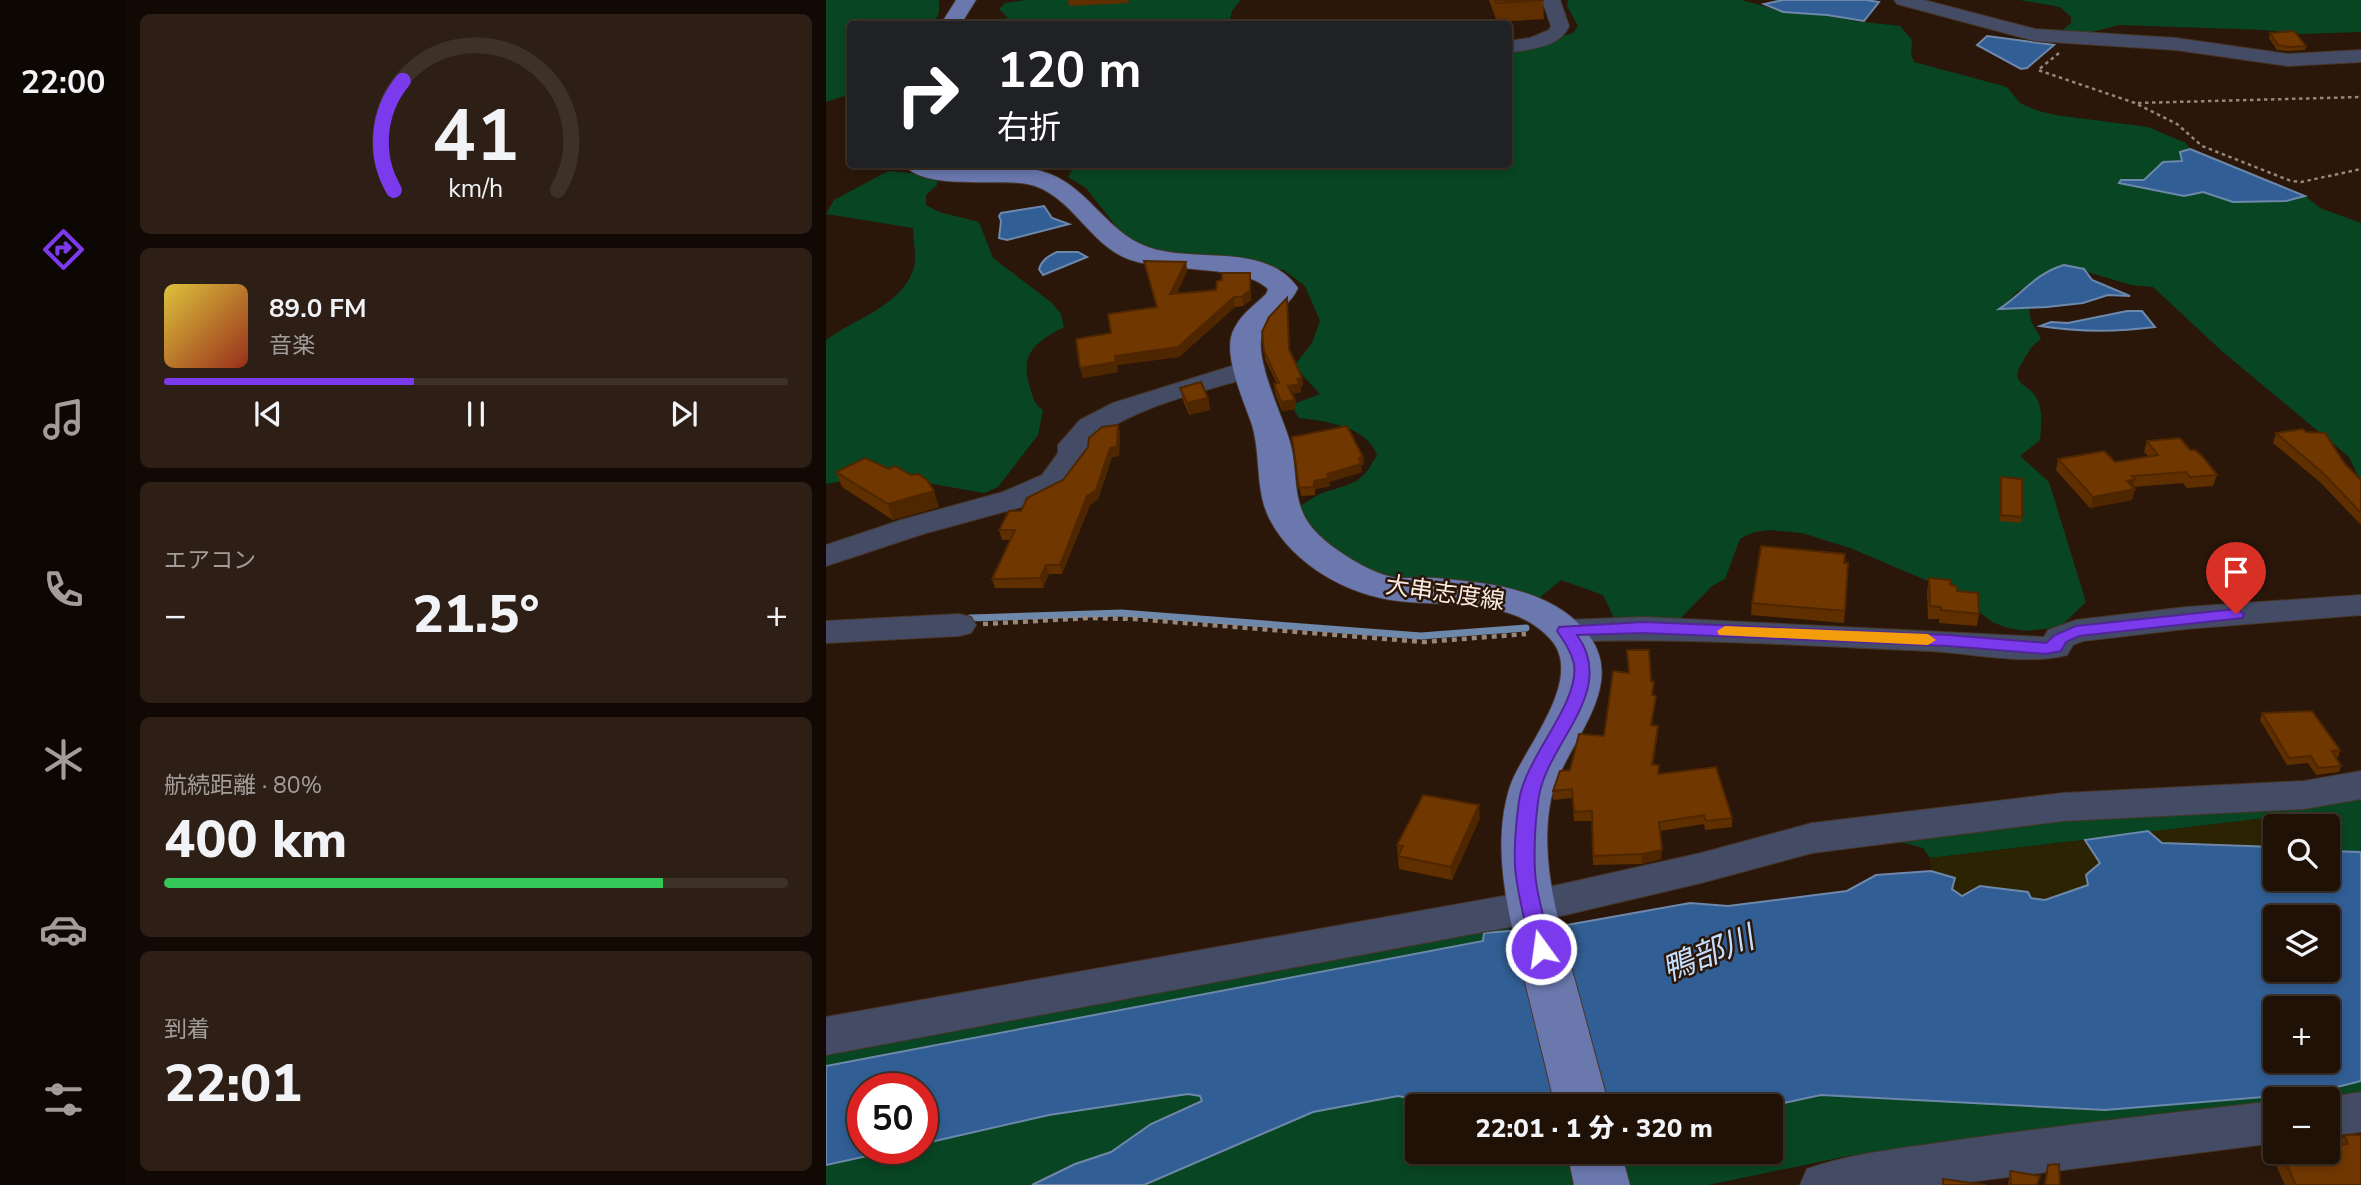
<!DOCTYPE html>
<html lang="ja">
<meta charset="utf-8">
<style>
:root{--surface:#201107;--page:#2d1f15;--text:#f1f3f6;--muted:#a29d9b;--line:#3d3128;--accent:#7c3aed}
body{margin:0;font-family:"Nunito Sans","Noto Sans JP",sans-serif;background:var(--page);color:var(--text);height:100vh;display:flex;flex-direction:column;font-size:26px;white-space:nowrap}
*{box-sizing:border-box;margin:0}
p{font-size:23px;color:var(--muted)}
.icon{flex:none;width:38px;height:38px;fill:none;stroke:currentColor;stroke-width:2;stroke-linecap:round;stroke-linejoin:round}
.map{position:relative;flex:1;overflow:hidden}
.sheet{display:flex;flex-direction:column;gap:14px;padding:14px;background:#120904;width:700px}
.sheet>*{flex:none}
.top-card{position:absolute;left:21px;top:21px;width:665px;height:147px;border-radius:7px;box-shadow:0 4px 10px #0003,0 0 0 2px var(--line);background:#202124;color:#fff;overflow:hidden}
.tools{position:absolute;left:1437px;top:814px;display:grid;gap:14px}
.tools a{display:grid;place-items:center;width:77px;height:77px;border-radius:7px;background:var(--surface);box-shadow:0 4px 10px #0003,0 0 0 2px var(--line);font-size:35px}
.speed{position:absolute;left:21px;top:1073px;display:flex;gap:14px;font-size:35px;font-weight:700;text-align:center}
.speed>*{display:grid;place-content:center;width:91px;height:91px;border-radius:50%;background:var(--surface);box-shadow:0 4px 10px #0003,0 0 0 2px var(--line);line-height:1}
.speed .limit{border:10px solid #d22;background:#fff;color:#111}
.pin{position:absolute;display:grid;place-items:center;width:60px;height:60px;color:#fff;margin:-72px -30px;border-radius:50% 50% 50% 0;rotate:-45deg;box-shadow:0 0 7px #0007}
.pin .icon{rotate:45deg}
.me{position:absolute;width:77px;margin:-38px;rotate:346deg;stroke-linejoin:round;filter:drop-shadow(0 0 5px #0008)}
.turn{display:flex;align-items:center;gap:24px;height:147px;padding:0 35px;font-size:32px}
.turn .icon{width:91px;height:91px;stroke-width:2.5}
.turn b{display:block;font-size:49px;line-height:60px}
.big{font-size:52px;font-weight:800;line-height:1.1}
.sheet .widget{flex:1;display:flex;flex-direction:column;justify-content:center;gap:10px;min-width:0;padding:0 24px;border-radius:10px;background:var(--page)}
.sheet .dial{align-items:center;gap:0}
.dial svg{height:182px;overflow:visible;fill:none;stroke:var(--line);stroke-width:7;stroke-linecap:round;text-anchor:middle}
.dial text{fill:var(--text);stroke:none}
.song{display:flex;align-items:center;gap:21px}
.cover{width:84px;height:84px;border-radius:10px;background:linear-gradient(135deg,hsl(50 70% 55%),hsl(10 70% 35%))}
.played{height:7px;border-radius:4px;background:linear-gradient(90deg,var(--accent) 40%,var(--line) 40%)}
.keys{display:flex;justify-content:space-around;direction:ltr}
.heat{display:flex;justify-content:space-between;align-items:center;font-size:38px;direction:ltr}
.charge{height:10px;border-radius:5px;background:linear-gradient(90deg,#34c759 80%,var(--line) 0)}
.trip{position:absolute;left:579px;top:1094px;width:378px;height:70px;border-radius:7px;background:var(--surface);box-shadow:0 4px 10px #0003,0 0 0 2px var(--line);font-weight:800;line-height:70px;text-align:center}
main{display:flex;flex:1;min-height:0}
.tabs{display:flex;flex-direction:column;width:126px;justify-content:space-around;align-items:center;background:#0d0703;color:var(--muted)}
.tabs .icon{width:49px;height:49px}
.tabs .on{color:var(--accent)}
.tabs b{font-size:32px;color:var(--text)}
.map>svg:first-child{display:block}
.green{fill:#084523}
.sand{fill:#2b2302}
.water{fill:#315e94;stroke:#6d88ab;stroke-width:2;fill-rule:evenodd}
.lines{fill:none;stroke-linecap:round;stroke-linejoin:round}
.stream{stroke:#6d88ab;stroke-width:7}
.minor-casing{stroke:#473527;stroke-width:2}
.major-casing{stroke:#473527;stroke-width:2}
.path-far1{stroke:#97877b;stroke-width:2.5;stroke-dasharray:3.5 3.5;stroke-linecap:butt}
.path{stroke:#97877b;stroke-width:4.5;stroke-dasharray:5 5;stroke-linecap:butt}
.minor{fill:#444b65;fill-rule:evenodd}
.major{fill:#6a78ae;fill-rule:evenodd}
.wall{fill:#602f00}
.shaded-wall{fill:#4e2600}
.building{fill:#703700;stroke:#4e2600;stroke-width:2}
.route{fill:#7c3aed;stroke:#51269a;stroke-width:2}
.slow{fill:#f59e0b}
.labels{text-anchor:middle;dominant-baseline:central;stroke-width:5;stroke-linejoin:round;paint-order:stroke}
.street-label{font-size:24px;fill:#f9ebe2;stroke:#2a1709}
.near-water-label{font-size:32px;font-style:italic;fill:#c5defe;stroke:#2a1709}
</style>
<main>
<nav class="tabs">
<b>22:00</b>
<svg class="icon on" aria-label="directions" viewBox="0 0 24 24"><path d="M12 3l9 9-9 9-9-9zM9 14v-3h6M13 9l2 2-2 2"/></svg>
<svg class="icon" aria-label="music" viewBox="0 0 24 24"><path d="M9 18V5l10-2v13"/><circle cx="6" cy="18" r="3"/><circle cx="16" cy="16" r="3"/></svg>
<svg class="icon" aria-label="phone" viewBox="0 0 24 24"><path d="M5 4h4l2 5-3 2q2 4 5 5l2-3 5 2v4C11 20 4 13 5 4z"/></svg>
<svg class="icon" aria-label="climate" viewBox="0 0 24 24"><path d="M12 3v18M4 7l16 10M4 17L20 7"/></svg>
<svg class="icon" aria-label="car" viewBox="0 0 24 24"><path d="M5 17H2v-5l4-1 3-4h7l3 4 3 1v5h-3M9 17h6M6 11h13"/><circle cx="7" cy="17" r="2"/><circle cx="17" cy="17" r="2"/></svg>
<svg class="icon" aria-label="filters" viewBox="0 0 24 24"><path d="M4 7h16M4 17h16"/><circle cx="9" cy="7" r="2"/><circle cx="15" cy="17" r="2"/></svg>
</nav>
<section class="sheet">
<div class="widget dial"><svg viewBox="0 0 100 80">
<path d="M14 69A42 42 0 1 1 86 69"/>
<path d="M14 69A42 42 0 0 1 18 21" stroke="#7c3aed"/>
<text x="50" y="56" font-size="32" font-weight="700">41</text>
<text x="50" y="72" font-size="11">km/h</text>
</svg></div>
<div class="widget">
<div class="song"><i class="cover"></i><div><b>89.0 FM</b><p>音楽</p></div></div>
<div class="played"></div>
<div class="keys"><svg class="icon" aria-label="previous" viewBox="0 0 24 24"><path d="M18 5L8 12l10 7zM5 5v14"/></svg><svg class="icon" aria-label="pause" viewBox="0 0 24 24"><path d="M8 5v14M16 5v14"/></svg><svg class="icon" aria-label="next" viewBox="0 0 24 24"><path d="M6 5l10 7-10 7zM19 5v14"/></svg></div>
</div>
<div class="widget"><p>エアコン</p>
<div class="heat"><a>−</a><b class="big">21.5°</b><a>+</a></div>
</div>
<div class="widget"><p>航続距離 · 80%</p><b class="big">400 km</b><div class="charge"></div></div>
<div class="widget"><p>到着</p><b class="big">22:01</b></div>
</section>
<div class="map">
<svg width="1535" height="1185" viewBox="0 0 1535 1185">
<rect width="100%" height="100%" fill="#2a1709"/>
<g class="green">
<polygon points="0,0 113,0 113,12 108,24 24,24 24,94 0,102"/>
<polygon points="200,0 415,0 406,11 403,24 139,24 182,18 173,9 179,3"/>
<path d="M742,0H916L957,12L1001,15L1029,21L1074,26L1086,40L1085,54L1088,62L1181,87L1194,103L1209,110L1229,115L1322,127L1360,143L1364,149L1354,152L1356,161L1334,165L1318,180H1295L1293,183L1358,196L1377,192L1407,202L1460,201L1479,196L1494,208L1535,223V482L1523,457L1398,353L1327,287L1305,285L1238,265L1211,278L1203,286L1191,292L1175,309L1203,308L1205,321L1215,339C1206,345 1202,352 1197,361C1181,386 1204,382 1212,401C1217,412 1215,429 1214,440L1194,456L1223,482L1260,602L1234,627L1200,631L1182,628L1166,622L1128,592L1024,548L976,533L944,530L928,532L914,539L899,579L886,586L851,622L789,620L777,595L735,580L712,599L573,583L502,558L471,508C481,502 491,494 502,491C530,483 536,482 551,455C541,426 499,421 473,418L465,405L494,394L468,366L486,343L494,321L479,286L458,270L425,262L338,251L300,239L260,188L242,177L249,164H682L683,53L747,33L752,26L741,6Z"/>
<polygon points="1194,0 1535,0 1535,32 1475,34 1439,30 1293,25 1258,34 1240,33 1238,29 1245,23 1245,17 1234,7"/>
<path d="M62,171L96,174L111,180V185L100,195V205L113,212L153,222L167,258L226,303L235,314L238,327C210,342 193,353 204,387C207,398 208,404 217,410L212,435L172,487L158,493L55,475L0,484V340C29,318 77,306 88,267C91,256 87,239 87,228L0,214L8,200Z"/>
<polygon points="1535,797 1535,852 1502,851 1502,826 1454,826 1449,817 1104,858 1097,848 1051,836 1244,815"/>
<polygon points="683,918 683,933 657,941 0,1066 0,1044"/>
<polygon points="1535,1081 1535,1092 1476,1099 1449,1099 1449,1102 1022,1156 882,1185 318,1185 487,1112 572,1096 625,1106 592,1106 592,1152 945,1152 944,1106 995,1095 1279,1110 1487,1093"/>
<polygon points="362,1094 374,1096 376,1100 325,1124 285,1152 249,1164 206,1185 0,1185 0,1165 78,1148 96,1148 96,1144 223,1115"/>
</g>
<g class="sand">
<polygon points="1450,817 1454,826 1449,826 1449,847 1335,843 1322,832"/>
<polygon points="1259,840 1274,863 1262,885 1219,900 1136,897 1126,889 1129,877 1105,871 1104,858"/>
</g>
<g class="water">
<polygon points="957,0 1040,0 1053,2 1038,21 1001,15 957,12 938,4"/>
<polygon points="1161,36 1228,45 1201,68 1195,69 1151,45"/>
<polygon points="1364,149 1479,196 1460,201 1407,202 1377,192 1358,196 1293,183 1295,180 1318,180 1337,162 1356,161 1354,152"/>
<polygon points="218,206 226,218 243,224 181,240 173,238 175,221 173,216 175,213"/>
<path d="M231,252H252L261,257L217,275L213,269C216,260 222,256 231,252Z"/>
<path d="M1238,265L1258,269L1266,280L1304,296L1282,295L1257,303L1221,307L1173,309C1196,294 1210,273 1238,265Z"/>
<path d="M1301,311H1316L1329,327C1291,332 1252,332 1214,326L1225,322L1242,323Z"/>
<path d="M1322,831L1336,843L1449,847V878H1502V851L1535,852V1081L1487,1093L1279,1110L995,1095L944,1106H625L572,1096L487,1112L318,1185H206L249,1164L285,1152L325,1124L376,1101L374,1096L362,1094L223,1115L96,1144V1088H37V1148H78L0,1165V1066L657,941L658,933L724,928L864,903L902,906L1021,891L1050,875L1105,871L1129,878L1126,889L1136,896L1154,886L1202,892L1205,898L1219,900L1262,885L1260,875L1274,863L1259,840ZM1449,917H1502V970H1449ZM1449,1008H1502V1060H1449Z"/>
</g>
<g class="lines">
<polyline class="stream" points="144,618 295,613 595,636 700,628"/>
<g class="minor-casing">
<g id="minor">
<path d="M716,0H734L743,26C734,48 703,49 682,53V41L704,38L723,30L725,26Z"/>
<polygon points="1068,0 1098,0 1209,29 1350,38 1462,54 1535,50 1535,62 1462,66 1350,50 1209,41 1071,4"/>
<path d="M425,360L435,362L439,368L435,374C385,390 296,408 262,446V454L238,487L199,506L97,534L0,566V545L75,520L177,492L216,475L232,453V445L254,420L287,403Z"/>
<path d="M1535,595V615L1360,629L1257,641L1247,645L1241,655C1201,666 1145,653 1103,651C982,646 860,637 739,642L727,639L722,631L727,623L739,620L818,617L1218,637L1222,630L1250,620L1360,607Z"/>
<polygon points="133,614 145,617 150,625 145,633 133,636 0,643 0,621"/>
<polygon points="1535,771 1535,799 1478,809 1237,821 986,853 875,883 705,923 0,1055 0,1017 705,891 875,853 986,823 1237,793 1478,781"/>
<polygon points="1535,1092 1535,1132 1502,1136 1502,1099 1493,1099"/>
<path d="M1449,1101V1143L1119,1185H974L981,1169C1028,1152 1082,1148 1132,1140C1237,1125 1343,1113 1449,1101Z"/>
</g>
</g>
<g class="major-casing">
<g id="major">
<polygon points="130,0 150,0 135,24 115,24"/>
<path d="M78,164C122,164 172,159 215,171C261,183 279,232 322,247C369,264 439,241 472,288C464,306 447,313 438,329C424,354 459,419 465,446C471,470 467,497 480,519C487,531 499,541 510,549C527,561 547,573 567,577C581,579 596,577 610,578C664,583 730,589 764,637C802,690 736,747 725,799C713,859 732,920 748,977C760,1020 771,1063 783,1106H729C719,1063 708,1020 698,978C685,923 669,867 678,811C680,801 682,790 686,781C701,745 757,679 726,641C689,597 622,607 572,601C521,595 466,564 443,518C429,490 435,455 426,425C418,401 395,352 408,329C415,314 429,305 440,294L442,289C417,264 339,273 302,259C262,244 244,192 201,184C170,178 96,191 78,164Z"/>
<polygon points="741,1152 795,1152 804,1185 748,1185"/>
</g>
</g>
<g class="path-far1">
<polyline points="1233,53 1212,70 1309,103 1351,124 1376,146 1465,181 1475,182 1535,169"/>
<polyline points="1312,103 1535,97"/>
</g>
<polyline class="path" points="157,624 263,618 309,619 598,642 700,634"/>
<use href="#minor" class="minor"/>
<use href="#major" class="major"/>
</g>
<g class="wall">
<polygon points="242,0 302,0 303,3 243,6"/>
<polygon points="663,0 717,0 718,19 671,22"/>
<polygon points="1444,33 1480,46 1479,50 1462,51 1451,50 1443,38"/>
<polygon points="318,261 360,262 361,271 351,293 390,290 425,282 425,300 417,306 409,307 353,357 291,365 292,372 257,378 254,368 285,333 331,307"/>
<polygon points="461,298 464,350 476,378 477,386 474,387 475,392 466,394 469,400 470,409 456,411 449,393 448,384 451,384 439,359 436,332"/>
<polygon points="354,388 382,398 384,410 363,415 357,400"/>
<polygon points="292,425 294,434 293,456 286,457 272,499 264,505 236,574 223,574 217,588 169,588 166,579 185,540 176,540 173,530 195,511 237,480 262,447"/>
<polygon points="1450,433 1519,464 1535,480 1535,525 1495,483 1447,443"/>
<polygon points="466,437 537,457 538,465 535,465 536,472 503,482 504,486 489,489 489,495 475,496"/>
<polygon points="1321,441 1364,450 1391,475 1387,486 1361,488 1357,483 1307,487 1309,489 1306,500 1264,508 1230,470 1232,459 1289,462 1322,456 1318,452"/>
<polygon points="10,472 113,507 67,520 16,487"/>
<polygon points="1175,477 1196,517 1195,523 1174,521 1174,483"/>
<polygon points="1103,578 1124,585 1153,614 1151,626 1113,623 1113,619 1102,619 1101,591"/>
<polygon points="926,603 1019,611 1018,623 925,615"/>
<polygon points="801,650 825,681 829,704 826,725 832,726 827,765 833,765 833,774 906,818 906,827 879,830 878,824 834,831 835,859 816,864 767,865 766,821 748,821 746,798 727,800 727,791 744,770 778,736 802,673"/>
<polygon points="1436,713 1514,750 1512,757 1510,757 1515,766 1513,772 1490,775 1482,763 1461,765 1434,720"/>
<polygon points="654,818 626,880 573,869 571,845"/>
<polygon points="1518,1135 1535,1135 1535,1185 1459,1185 1448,1161 1452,1152 1502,1152 1513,1145"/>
<polygon points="1184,1171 1211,1185 1182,1185"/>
</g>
<g class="shaded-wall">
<polygon points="360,262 361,271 346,303 344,294"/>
<polygon points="424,273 425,300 417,306 416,297"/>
<polygon points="408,297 409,307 353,357 291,365 289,356"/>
<polygon points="290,362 292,372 257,378 254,368"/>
<polygon points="476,378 477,386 474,387 475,392 464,394 462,386 471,379"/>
<polygon points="382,398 384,410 363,415 361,403"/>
<polygon points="469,400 470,409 456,411 455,402"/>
<polygon points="292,425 294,434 293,456 286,457 272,499 264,505 236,574 234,565 261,496 284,448"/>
<polygon points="537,457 538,465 535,465 536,472 503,482 504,486 489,489 489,495 488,481 533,458"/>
<polygon points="1309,479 1307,489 1309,489 1306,500 1264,508 1267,497 1301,481"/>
<polygon points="108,491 113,507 67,520 62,504"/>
<polygon points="220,565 223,574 217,588 214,578"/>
<polygon points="832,726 832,735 826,774 826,765"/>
<polygon points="653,805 654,818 626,880 625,867"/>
<polygon points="836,850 835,859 816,864 816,854"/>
</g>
<g class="building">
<polygon points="669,0 718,0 670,3"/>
<polygon points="1468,31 1480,46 1463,47 1452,45 1444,33"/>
<polygon points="318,261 360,262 344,294 390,290 391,281 396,280 396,273 424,273 424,290 416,297 408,297 352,347 289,356 290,362 254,368 250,339 285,333 282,314 331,307"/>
<polygon points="461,298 463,349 476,378 471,379 474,384 462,386 469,400 455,402 448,384 453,383 438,351 436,332 443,317"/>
<polygon points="375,382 382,398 361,403 354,388"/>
<polygon points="292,425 291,447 284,448 270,490 261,496 234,565 220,565 214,578 166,579 189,530 173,530 183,511 195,511 201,498 237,480 262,447 263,438 276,427"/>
<polygon points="521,426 537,457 533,458 535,464 501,474 503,478 488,481 488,487 473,488 466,437"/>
<polygon points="1477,429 1480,432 1499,433 1519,464 1535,480 1535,513 1498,474 1450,433"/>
<polygon points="1354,438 1364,450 1369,450 1377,457 1391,475 1364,477 1360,472 1306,476 1309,479 1301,481 1309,489 1267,497 1232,459 1278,451 1289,462 1332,455 1321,441"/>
<polygon points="39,458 63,469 69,466 85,475 92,474 101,480 108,491 62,504 10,472"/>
<polygon points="1175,477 1196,479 1196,517 1175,515"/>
<polygon points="935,546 1019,554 1018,563 1022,563 1019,611 926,603"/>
<polygon points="1103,578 1124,580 1124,585 1131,586 1131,591 1152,593 1153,614 1115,610 1115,607 1104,606"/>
<polygon points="801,650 823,650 825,681 828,682 826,695 830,696 825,725 832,726 826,765 833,765 832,774 890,767 906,818 880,821 878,815 833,822 836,850 816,854 767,856 766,811 748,812 746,789 727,791 734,771 744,770 753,734 778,736 787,671 803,673"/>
<polygon points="1486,711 1514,750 1506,751 1515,766 1492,768 1485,756 1463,758 1436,713"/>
<polygon points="597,795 653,805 625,867 572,856 577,846 571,845"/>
<polygon points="1518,1135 1535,1135 1535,1185 1470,1185 1455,1152 1502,1152 1502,1146 1522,1144"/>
<polygon points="1233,1164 1234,1185 1219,1185 1222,1165"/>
<polygon points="1184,1171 1214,1176 1211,1185 1185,1185"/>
<polygon points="1117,1179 1160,1185 1117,1185"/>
</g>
<path class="route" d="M1410,609L1418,614L1416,618L1253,636L1240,642L1235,651L1220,654L1122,646L818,633L751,635C793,693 718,744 712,802C709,824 708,849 709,871C710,896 720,924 726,949L723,955L715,957L708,955L705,949C700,925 693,900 690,876C687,856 690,821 693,801C699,757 754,704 748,664C745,651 738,641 731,631L733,627L818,622L1122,635L1220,643L1229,635L1250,626Z"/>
<polygon class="slow" points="899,626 1102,634 1110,640 1102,645 893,635 891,631"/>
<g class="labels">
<g class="street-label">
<text transform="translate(619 593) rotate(8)">大串志度線</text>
</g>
<g class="near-water-label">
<text transform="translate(882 954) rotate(-22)">鴨部川</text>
</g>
</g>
</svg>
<div class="tools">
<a><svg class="icon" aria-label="search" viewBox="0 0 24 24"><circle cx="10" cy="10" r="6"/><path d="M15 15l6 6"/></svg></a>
<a><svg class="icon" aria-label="layers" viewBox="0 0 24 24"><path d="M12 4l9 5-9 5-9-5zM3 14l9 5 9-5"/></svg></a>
<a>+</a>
<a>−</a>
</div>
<div class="speed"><div class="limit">50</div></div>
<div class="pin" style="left:1410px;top:614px;background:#d93025"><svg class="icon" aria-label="arrive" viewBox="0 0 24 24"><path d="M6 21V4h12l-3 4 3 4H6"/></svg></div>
<svg class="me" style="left:715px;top:949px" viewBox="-20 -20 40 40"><circle r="17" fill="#7c3aed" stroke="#fff" stroke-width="3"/><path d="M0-11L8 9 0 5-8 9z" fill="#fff"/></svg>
<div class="trip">22:01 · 1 分 · 320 m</div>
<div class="top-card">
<div class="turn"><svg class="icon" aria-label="right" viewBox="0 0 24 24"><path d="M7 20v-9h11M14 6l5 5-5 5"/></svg><div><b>120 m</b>右折</div></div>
</div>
</div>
</main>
